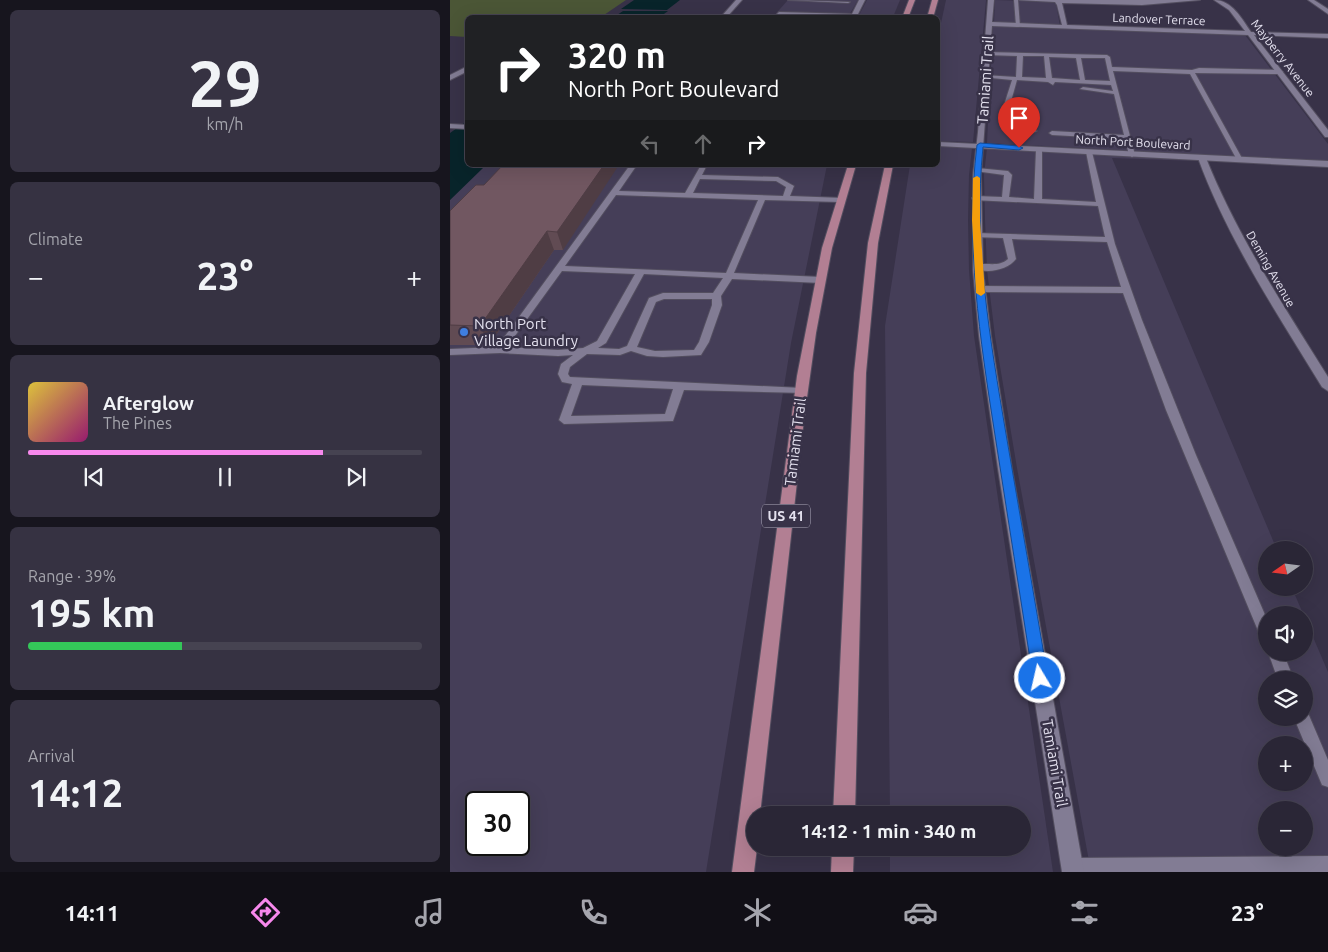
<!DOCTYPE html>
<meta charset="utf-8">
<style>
:root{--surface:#2a2636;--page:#363242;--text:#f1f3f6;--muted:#a5a5ad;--line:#464351;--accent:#f788ec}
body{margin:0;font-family:Ubuntu,sans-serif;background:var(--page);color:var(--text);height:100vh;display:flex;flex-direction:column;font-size:19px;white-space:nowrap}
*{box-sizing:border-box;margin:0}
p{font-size:16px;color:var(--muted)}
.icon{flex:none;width:28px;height:28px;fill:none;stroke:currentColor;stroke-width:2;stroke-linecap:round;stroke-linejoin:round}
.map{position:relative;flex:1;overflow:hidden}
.side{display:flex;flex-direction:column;gap:10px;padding:10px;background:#17151e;width:450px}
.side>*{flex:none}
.hud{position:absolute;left:15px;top:15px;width:475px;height:152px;border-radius:8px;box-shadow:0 5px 20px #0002,0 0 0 1px var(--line);background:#202124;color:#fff;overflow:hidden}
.needle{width:32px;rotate:256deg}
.controls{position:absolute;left:808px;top:541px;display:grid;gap:10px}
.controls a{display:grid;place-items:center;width:55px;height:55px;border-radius:50%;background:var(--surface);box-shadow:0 5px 20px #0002,0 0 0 1px var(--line);font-size:25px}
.speed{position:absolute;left:15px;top:791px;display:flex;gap:10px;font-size:25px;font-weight:700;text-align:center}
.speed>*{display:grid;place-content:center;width:65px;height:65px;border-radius:50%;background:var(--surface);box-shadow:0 5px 20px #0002,0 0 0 1px var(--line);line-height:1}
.speed .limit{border:2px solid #111;border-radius:8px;background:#fff;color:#111}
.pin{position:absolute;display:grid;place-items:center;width:42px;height:42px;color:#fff;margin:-51px -21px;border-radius:50% 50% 50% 0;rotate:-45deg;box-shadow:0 0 5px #0007}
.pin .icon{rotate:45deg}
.me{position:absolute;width:55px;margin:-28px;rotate:351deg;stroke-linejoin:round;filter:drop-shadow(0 0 4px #0008)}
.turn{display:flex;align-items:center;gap:18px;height:105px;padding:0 20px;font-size:22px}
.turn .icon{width:65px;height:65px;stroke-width:2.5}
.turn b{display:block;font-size:35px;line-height:42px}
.lanes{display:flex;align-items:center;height:48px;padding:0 20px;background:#0003;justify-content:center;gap:25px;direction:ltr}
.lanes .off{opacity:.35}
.big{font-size:38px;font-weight:700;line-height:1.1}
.side .card{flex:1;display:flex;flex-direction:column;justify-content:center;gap:8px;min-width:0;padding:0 18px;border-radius:8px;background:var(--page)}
.side .dial{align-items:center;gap:0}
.dial b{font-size:65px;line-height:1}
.song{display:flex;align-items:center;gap:15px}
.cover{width:60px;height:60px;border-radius:8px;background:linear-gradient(135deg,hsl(50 70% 55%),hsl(320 70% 35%))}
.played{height:5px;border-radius:2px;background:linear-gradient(90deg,var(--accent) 75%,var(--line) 75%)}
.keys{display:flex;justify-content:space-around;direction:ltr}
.heat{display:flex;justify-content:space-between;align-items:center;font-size:28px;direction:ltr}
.charge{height:8px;border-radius:4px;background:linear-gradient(90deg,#34c759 39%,var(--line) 0)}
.trip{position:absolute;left:296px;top:806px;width:285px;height:50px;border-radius:25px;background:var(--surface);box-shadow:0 5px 20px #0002,0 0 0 1px var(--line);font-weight:700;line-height:50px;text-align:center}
.dock{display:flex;height:80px;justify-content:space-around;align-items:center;background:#110f16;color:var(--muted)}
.dock .icon{width:35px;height:35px}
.dock .on{color:var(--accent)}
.dock b{font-size:22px;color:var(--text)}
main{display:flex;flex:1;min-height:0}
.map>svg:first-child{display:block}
.built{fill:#453e58;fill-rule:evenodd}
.green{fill:#4b5636}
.water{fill:#08242a}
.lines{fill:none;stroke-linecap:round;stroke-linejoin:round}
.service-casing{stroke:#534e5f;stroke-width:2}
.minor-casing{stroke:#534e5f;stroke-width:2}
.tertiary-casing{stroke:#534e5f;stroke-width:2}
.primary-casing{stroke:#534e5f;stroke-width:2}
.service{fill:#827c94;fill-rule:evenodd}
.minor{fill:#827c94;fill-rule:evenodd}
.tertiary{fill:#827c94;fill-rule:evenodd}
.primary{fill:#b27f93;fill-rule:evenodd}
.wall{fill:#614b53}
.shaded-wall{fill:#4f3d44}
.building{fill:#715761;stroke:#4f3d44}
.route{fill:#1a73e8;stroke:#114b97}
.slow{fill:#f59e0b}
.shop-dot{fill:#3f7fe0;stroke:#383248;stroke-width:2}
.labels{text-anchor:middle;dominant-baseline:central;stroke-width:5;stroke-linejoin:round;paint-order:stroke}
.far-street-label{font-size:12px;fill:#e4e1ef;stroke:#383248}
.shield{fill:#383248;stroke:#b0acbd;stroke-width:1}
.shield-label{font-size:14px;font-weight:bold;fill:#e4e1ef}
.street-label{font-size:15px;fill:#e4e1ef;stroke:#383248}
.poi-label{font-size:15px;fill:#e4e1ef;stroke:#383248;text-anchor:start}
</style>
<main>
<section class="side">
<div class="card dial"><b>29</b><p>km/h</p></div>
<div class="card"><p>Climate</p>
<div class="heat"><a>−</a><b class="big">23°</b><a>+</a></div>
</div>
<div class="card">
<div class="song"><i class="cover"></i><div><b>Afterglow</b><p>The Pines</p></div></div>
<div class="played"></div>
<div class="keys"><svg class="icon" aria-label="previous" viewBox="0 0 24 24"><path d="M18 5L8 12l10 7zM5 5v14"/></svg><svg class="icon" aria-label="pause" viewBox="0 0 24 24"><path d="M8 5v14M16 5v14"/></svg><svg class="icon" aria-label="next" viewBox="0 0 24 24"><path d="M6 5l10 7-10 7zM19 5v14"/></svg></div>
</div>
<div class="card"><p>Range · 39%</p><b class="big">195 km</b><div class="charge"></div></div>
<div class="card"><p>Arrival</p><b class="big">14:12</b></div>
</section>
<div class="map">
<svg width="878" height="872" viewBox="0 0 878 872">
<rect width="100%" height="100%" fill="#383248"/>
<g class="built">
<polygon points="338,0 408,0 398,17 322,18"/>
<polygon points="417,0 450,0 443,17 408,17"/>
<polygon points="496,0 536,0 523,142 488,141 488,37"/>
<polygon points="545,0 603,2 606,4 610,26 544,23"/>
<polygon points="543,26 795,35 878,144 878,161 537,143"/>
<polygon points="488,146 522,148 519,175 518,220 519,270 524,336 603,872 440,872 440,848 572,848 572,815 440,815 435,326 460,165 488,165"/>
<path d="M537,148L746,161L662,158L827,550H816V588H842L878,672V872H641L567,468L545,336L537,270L535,220L534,175ZM816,615H854V652H816ZM816,680H854V718H816ZM816,745H854V782H816ZM816,810H854V848H816Z"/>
<path d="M36,165H377L341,343L256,872H0V200ZM26,802H69V845H26Z"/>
</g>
<polygon class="green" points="0,0 176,0 151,17 18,18 17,37 0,36"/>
<g class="water">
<polygon points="184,0 230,0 217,10 171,9"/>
<polygon points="173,11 218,11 210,17 164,17"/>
<polygon points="17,121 18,165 36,165 0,200 0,133"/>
</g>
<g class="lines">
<g class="service-casing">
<g id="service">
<polygon points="338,0 400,2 398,3"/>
<polygon points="564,0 568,0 570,26 568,27 566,26"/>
<polygon points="329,12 404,14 406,15 327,14"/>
<path d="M534,52L657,55L660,57L662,67L742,70L749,68L830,70L833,72L830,74L745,73L793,160L790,162L787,160L740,74L663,71L685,155L682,157L679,155L675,139L602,135L599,133L602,131L674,135L664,94L630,89L633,87L663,91L661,85L605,82L603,85L598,82L567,80L560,105V118L568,125L587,131C578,136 561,126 554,119V105L562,80L531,77L534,75L566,77L567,56L536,55ZM573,56H594L596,78L572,77ZM599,57L626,58L630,80L602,78ZM631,58H655L660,81L635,80Z"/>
<path d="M589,147L592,149V199L646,202L636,152L639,150L642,152L665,244L692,320L746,455L816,617V639L811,637L809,633L716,410L673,293L530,292L526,289L530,286L671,287L657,242L562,239L566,259C558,270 535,275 524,267C534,260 547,269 558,259L553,238L524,237L523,235L527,233L655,237L648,206L523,200L522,198L526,196L552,197L554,175L525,171V169L527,168L558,171L562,175L559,197L584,199L586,149Z"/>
<path d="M180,165H187L169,191L235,193L251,165H257L252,175L328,177L344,186L340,196L393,198V202H390L315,200L284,273L371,277L375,280L371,283L282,279L271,296L272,305L259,342L251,355L213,357L197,356L181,351L170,355L137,354L120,367L118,374L120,377L352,388L357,391L356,393L234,390L223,421L114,424L109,420L122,384L112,382L108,374L111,364L123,355L108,356L50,353L0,355V349L47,347ZM250,179L326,181L336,187L333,196L243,193ZM166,195L308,200L276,273L115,266ZM112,271L185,274L147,341L133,348L108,350L57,347ZM194,274L273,278L263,293H213L199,298L177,346L169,349L148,348L156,343ZM214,299H262V305L249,342L244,350L205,351L187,347L206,302ZM132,385L223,389L215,414L121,416Z"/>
<polygon points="818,652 833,652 844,680 828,680"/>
<polygon points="854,711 858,713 878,760 878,787 872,785 844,718 854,718"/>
<polygon points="878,856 878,872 616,872 614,867 617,861 623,858"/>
</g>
</g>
<g class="minor-casing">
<g id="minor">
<polygon points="286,0 292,0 276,18 270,18"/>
<polygon points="409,0 415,0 406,18 400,18"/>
<path d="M538,0H544L542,22L612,25L607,5L605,2L567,0H750L692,5L612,3L617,25L795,31L779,10L764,0C782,0 792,19 801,32L878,34V38L804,35L878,130V137H875L798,35L542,26L531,175L533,270L541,336L562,469L634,872H612L548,469L529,336L523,270V175L528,132Z"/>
<polygon points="858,0 864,0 878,9 878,14"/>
<polygon points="18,66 18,71 0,80 0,75"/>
<path d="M749,156L756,158C787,236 834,306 878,377V391L872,387C827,313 778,240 748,158Z"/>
</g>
</g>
<g class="tertiary-casing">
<g id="tertiary">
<polygon points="0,124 18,125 18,129 0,128"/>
<polygon points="488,142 878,161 878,167 488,146"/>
</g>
</g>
<g class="primary-casing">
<g id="primary">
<polygon points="459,0 465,0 458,18 452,18"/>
<polygon points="482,0 488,0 483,18 477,18"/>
<polygon points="398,165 406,165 382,248 366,333 354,419 310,815 305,815 305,848 307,848 304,872 282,872 347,376 372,248"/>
<polygon points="435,165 443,165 428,243 416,373 405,815 383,815 404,373 418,243"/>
<polygon points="382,848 404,848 403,872 381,872"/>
</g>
</g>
<use href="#service" class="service"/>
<use href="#minor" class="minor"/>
<use href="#tertiary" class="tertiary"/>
<use href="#primary" class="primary"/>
</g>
<polygon class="wall" points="110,166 113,250 104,250 39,345 0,345 0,211 34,185"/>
<g class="shaded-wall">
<polygon points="154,165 169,165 113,250 107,232"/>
<polygon points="97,231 104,250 39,345 30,326"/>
</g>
<polygon class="building" points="111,165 154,165 107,232 97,231 30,326 0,325 0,211 26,185 34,185 52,166 110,166"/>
<path class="route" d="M530,143L569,146L573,148L569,150L533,147C523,244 540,339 556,434C570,515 584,596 598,678L596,682L590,684L585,682L583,678C570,597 558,516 545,435C530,339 515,242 527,145Z"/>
<polygon class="slow" points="527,176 530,178 530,220 535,293 531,296 526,293 522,220 523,178"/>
<circle class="shop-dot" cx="14" cy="332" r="5"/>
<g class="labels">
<g class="far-street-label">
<text transform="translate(709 19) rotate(2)">Landover Terrace</text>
<text transform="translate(833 58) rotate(52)">Mayberry Avenue</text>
<text transform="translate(683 142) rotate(3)">North Port Boulevard</text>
<text transform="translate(821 269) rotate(60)">Deming Avenue</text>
</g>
<rect class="shield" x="312" y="504.5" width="48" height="23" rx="4"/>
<g class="shield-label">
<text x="336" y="516">US 41</text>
</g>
<g class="street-label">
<text transform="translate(535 80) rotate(-86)">Tamiami Trail</text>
<text transform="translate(345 442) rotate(-83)">Tamiami Trail</text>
<text transform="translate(605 763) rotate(80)">Tamiami Trail</text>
</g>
<g class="poi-label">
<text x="24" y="323">North Port<tspan x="24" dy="17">Village Laundry</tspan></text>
</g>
</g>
</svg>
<div class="controls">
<a><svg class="needle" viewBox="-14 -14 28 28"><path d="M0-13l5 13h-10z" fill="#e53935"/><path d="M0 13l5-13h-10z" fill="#a5a5ad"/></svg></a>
<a><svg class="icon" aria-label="sound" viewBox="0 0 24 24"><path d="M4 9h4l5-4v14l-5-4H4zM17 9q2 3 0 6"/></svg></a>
<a><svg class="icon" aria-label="layers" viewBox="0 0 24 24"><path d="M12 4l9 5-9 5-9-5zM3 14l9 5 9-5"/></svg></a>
<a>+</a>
<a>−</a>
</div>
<div class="speed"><div class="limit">30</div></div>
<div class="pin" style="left:569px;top:148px;background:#d93025"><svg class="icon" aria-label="arrive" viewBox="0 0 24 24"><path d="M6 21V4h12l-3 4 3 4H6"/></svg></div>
<svg class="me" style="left:590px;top:678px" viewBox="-20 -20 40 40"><circle r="17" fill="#1a73e8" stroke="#fff" stroke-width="3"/><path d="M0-11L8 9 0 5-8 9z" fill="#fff"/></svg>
<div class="trip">14:12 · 1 min · 340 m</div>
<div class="hud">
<div class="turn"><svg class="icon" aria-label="right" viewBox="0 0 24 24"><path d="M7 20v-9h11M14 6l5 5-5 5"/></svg><div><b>320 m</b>North Port Boulevard</div></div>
<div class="lanes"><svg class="icon off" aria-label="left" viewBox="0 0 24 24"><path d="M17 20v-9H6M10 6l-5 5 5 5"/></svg><svg class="icon off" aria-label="ahead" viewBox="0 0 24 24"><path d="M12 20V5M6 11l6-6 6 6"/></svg><svg class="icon" aria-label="right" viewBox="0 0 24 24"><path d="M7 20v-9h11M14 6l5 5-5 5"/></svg></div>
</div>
</div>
</main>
<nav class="dock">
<b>14:11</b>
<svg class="icon on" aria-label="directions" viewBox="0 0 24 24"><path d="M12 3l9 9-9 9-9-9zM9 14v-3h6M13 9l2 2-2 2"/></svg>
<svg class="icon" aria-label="music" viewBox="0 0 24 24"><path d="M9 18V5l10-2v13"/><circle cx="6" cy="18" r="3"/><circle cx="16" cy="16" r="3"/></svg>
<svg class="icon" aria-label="phone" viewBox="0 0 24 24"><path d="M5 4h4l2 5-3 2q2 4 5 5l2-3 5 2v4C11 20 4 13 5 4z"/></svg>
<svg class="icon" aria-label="climate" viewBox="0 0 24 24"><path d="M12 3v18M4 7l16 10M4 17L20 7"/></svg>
<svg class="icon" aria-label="car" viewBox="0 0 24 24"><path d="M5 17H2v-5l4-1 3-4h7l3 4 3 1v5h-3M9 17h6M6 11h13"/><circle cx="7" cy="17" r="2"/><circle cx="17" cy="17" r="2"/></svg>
<svg class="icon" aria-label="filters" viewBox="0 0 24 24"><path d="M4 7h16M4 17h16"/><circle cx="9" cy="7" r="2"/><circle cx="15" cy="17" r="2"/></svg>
<b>23°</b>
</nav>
